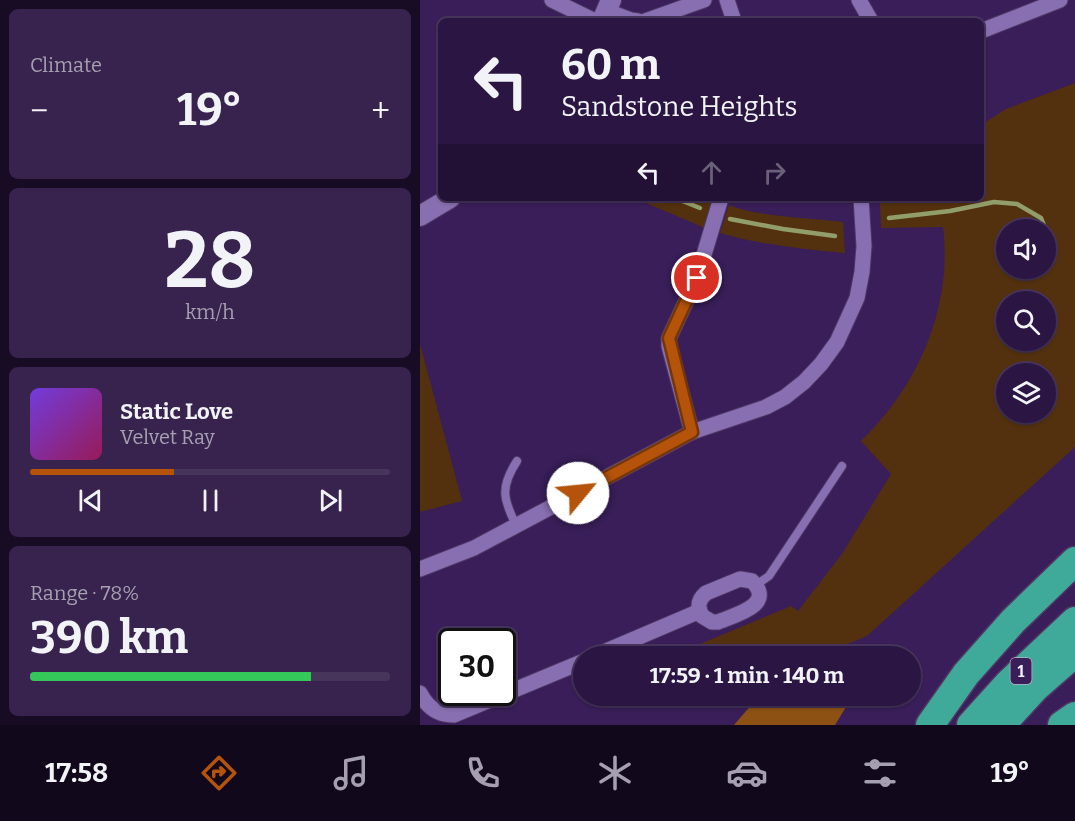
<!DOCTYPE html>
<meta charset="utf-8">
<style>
:root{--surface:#2b1643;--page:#37234e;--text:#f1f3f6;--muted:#a69fb2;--line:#47355c;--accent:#b45309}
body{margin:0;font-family:Bitter,serif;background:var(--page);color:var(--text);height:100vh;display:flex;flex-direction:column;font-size:22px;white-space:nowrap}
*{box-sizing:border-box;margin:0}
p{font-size:20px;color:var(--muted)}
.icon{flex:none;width:33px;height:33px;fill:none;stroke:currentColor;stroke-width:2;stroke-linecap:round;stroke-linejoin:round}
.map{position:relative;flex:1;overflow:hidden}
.side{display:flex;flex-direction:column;gap:9px;padding:9px;background:#180c25;width:420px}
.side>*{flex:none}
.guide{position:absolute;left:18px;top:18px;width:546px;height:183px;border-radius:9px;box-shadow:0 2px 4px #0004,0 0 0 2px var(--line);background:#2b1643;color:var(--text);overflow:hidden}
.fabs{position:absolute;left:576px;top:219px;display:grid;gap:12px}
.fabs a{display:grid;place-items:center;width:60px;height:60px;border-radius:50%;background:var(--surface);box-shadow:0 2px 4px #0004,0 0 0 2px var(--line);font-size:30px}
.speed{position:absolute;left:18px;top:628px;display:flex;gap:12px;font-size:30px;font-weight:700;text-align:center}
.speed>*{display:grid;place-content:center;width:78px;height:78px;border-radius:50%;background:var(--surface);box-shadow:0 2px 4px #0004,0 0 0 2px var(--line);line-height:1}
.speed .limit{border:3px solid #111;border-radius:9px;background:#fff;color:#111}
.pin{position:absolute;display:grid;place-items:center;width:51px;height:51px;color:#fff;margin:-26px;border:3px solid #fff;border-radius:50%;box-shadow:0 2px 6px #0007}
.me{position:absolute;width:66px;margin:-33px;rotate:62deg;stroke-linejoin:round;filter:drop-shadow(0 0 4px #0008)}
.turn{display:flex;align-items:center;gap:21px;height:126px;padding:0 24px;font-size:27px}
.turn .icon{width:78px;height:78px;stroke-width:2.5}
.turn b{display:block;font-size:42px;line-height:51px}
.lanes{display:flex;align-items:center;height:57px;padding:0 24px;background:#0003;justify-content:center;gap:30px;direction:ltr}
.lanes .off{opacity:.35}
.big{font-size:45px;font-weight:700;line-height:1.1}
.side .widget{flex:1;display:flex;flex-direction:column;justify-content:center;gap:9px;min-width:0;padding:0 21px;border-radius:9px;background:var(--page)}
.side .dial{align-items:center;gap:0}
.dial b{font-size:78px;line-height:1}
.song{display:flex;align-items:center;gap:18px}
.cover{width:72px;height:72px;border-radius:9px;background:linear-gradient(135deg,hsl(260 70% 55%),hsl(330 70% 35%))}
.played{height:6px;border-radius:3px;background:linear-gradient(90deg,var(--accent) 40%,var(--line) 40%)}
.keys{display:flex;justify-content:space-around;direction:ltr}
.heat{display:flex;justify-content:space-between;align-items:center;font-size:33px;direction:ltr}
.charge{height:9px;border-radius:4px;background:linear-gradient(90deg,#34c759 78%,var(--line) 0)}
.trip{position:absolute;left:153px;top:646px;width:348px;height:60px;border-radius:30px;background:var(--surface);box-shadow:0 2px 4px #0004,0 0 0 2px var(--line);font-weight:700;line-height:60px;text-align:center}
.menu{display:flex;height:96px;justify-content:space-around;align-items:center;background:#11091b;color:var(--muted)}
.menu .icon{width:42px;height:42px}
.menu .on{color:var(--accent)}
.menu b{font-size:27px;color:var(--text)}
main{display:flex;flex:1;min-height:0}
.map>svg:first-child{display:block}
.green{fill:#53310f;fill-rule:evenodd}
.forest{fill:#8d5213}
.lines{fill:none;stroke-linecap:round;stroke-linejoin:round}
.stream{stroke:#929e69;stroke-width:4.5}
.service-casing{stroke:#4f3866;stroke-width:10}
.minor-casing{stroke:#4f3866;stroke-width:17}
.tertiary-casing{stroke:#4f3866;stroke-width:22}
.motorway-casing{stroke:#4f3866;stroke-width:31}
.service{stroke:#886fb1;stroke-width:8}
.minor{stroke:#886fb1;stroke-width:15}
.tertiary{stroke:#886fb1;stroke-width:20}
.motorway{stroke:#3faa99;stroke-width:28}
.route-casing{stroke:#753606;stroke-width:15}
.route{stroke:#b45309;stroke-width:10}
.labels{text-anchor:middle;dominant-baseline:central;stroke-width:6;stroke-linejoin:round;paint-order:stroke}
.shield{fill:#391e59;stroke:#bcb2c9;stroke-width:1.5}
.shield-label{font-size:16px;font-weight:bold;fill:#f4f2f9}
</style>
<main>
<section class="side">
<div class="widget"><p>Climate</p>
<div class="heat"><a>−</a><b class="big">19°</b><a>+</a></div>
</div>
<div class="widget dial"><b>28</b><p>km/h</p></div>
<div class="widget">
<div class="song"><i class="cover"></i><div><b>Static Love</b><p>Velvet Ray</p></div></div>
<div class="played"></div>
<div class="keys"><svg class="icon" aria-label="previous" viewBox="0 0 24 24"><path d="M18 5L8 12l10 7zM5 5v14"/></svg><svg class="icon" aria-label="pause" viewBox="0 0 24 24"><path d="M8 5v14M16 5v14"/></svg><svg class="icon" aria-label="next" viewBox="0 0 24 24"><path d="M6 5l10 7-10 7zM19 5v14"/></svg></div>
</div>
<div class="widget"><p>Range · 78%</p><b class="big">390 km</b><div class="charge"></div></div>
</section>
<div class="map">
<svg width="655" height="725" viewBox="0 0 655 725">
<rect width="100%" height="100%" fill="#391e59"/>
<g class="green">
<path d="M655,83V447L447,636L396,657H277L273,647L371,606L378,611L422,554L471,474L441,441C498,386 533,307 523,227L461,228L460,202L522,201L523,198H561V125L586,109ZM586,230H626V268H586ZM586,302H626V340H586ZM586,374H626V412H586Z"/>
<polygon points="214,198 293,198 285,228"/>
<path d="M309,205C337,217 391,218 423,222L425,253C382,249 341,245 300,233Z"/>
<polygon points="0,344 42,501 0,512"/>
</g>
<polygon class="forest" points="339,696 421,696 426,707 415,725 314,725"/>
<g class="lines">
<g class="stream">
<polyline points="255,198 280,208"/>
<polyline points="469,218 530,211 574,202 597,204 621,218 633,247"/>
<polyline points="310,219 363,229 415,236"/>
</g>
<g class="service-casing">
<g id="service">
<path d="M96,525C83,499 80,487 97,461"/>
<polyline points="336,585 349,576 422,466"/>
</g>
</g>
<g class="minor-casing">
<g id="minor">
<polyline points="132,0 175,21"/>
<polyline points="307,0 314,21"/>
<polyline points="439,0 451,21"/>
<polyline points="187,11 211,20 218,21"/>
<polyline points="225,21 284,0"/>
<polyline points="561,31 640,0"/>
<polyline points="272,432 249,346 249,338 277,278 301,198"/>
<polyline points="0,569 54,548 272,432 346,407 365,397 384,382 401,364 417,342 437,298 442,272 444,246 441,198"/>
<path d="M320,579L332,581C356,605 315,615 298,622H292L282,616C277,607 278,600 286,593Z"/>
<polyline points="172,657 280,611"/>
<path d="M0,693C7,707 18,715 34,715L164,661"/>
</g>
</g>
<g class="tertiary-casing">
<g id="tertiary">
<polyline points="182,21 191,0"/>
<polyline points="0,216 30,198"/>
</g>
</g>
<g class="motorway-casing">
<g id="motorway">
<polyline points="510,725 546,674 593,621 655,561"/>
<polyline points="551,725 589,683 655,621"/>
<polyline points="581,725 615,688 655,653"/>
<polyline points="642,725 655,716"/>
</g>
</g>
<use href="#service" class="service"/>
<use href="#minor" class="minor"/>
<use href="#tertiary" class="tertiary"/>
<use href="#motorway" class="motorway"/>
</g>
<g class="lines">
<g class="route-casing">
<polyline id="route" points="158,493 272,432 249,338 277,278"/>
</g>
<use href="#route" class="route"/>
</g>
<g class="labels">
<rect class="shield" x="590.5" y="658" width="21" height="26" rx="4.5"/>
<g class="shield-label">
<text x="601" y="671">1</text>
</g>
</g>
</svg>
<div class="fabs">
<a><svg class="icon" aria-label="sound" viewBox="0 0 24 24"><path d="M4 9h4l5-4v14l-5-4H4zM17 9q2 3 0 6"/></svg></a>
<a><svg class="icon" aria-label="search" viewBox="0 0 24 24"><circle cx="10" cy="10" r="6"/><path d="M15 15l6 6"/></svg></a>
<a><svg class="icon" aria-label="layers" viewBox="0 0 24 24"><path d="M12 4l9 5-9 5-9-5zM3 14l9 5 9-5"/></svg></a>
</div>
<div class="speed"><div class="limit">30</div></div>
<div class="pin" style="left:277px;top:278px;background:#d93025"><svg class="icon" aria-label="arrive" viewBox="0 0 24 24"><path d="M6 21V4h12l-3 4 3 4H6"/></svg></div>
<svg class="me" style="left:158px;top:493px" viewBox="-20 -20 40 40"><circle r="19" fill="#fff"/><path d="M0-13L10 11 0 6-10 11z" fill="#b45309"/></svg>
<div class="trip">17:59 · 1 min · 140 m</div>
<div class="guide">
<div class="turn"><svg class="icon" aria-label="left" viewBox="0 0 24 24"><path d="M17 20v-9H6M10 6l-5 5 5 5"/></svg><div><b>60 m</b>Sandstone Heights</div></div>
<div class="lanes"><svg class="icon" aria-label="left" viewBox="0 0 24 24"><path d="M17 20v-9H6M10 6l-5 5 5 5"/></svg><svg class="icon off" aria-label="ahead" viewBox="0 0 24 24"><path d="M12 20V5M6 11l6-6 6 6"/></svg><svg class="icon off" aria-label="right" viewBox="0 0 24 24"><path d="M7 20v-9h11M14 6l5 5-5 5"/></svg></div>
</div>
</div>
</main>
<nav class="menu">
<b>17:58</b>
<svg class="icon on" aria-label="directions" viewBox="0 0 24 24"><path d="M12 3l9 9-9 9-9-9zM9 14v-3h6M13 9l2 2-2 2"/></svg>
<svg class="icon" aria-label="music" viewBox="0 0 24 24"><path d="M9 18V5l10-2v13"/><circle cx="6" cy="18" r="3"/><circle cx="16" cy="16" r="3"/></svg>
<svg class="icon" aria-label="phone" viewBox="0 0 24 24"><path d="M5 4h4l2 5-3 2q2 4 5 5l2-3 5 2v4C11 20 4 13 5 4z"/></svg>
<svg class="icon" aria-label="climate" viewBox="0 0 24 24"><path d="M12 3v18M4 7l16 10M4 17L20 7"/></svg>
<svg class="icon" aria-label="car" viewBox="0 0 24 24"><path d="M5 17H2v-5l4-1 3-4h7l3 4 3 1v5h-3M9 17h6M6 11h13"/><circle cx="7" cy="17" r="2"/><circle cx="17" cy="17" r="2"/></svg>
<svg class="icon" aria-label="filters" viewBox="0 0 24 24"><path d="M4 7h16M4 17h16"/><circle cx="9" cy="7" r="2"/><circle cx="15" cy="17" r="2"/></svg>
<b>19°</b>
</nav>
